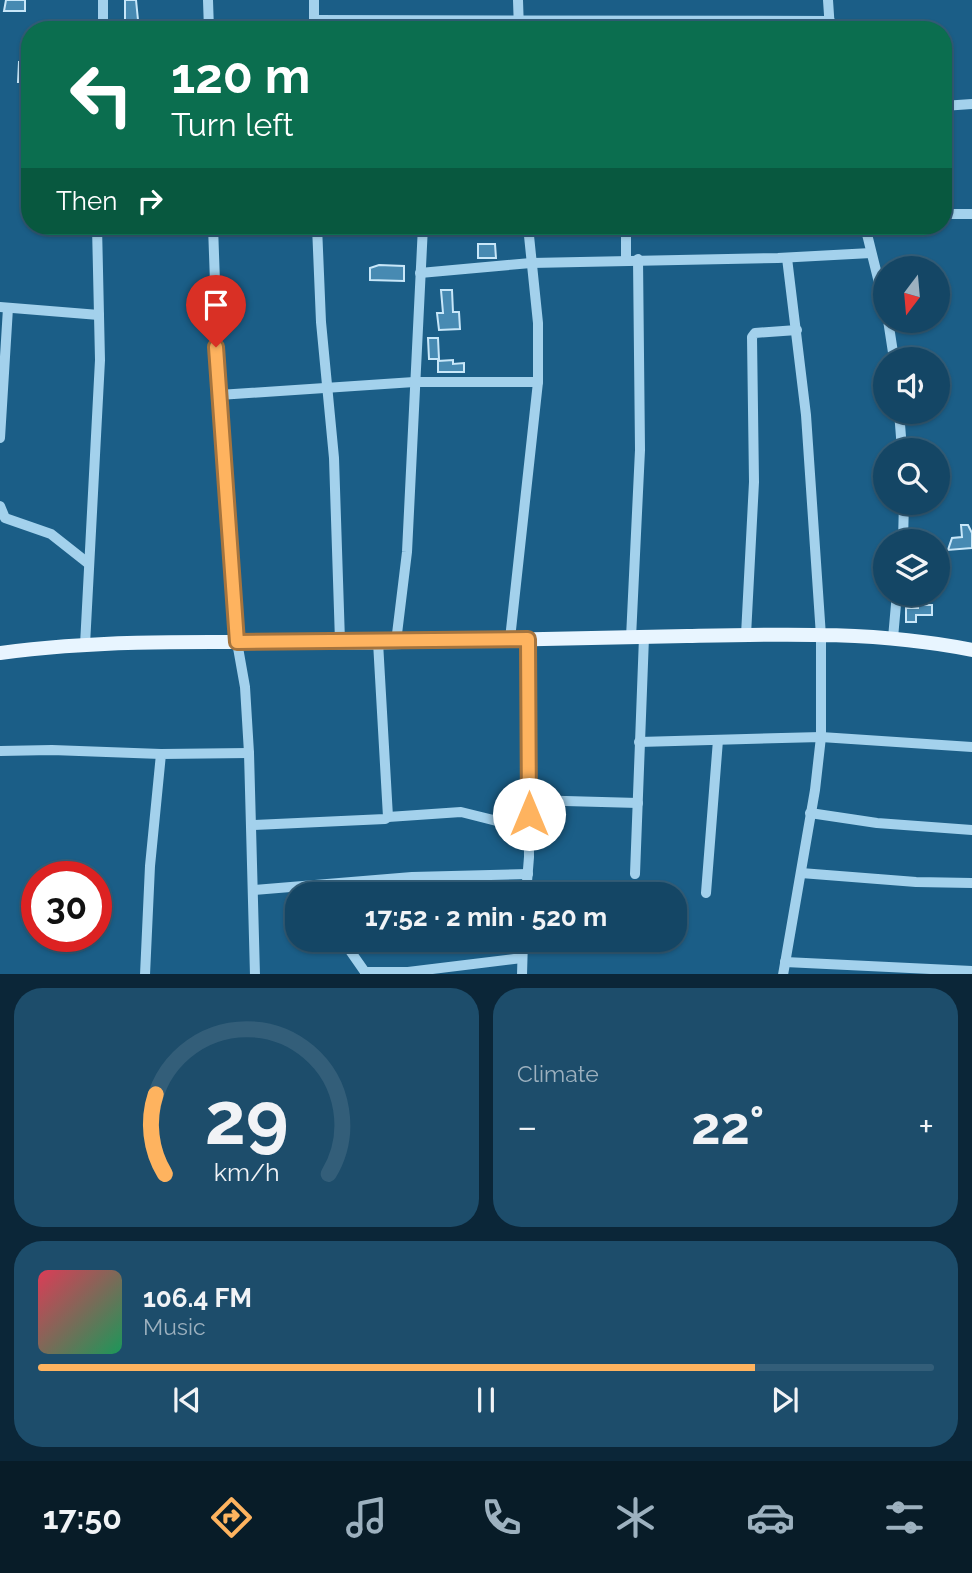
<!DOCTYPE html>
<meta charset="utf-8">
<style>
:root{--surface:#144665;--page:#1d4d6b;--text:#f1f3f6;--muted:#9db1bf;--line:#335e79;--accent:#feb35f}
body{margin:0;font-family:Raleway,sans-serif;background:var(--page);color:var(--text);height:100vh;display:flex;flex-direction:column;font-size:26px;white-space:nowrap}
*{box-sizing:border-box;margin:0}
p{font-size:23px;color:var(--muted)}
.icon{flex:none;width:38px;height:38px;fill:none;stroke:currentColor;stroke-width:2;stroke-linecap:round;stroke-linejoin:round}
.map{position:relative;height:974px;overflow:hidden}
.side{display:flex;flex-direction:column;gap:14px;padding:14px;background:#0b2638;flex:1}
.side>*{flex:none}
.top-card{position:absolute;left:21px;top:21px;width:931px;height:214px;border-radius:28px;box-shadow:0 2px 5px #0004,0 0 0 2px var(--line);background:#0b6e4f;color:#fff;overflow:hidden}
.needle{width:46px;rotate:196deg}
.controls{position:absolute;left:873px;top:256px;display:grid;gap:14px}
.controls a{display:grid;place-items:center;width:77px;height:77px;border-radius:50%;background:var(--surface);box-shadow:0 2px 5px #0004,0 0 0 2px var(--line);font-size:35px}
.speed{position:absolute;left:21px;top:861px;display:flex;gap:14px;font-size:35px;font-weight:700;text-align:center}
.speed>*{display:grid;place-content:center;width:91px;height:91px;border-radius:50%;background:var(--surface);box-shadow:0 2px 5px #0004,0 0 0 2px var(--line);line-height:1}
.speed .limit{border:10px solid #d22;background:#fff;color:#111}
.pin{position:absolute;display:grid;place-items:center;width:60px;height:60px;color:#fff;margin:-72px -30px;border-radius:50% 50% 50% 0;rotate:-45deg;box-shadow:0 0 7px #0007}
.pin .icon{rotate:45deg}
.me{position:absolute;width:77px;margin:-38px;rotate:0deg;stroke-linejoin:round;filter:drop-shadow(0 0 5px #0008)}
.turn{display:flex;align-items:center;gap:24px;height:147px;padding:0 35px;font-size:32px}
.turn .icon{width:91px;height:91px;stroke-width:2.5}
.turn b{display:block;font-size:49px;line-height:60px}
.then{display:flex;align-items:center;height:66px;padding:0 35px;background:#0003;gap:14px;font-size:26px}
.big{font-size:52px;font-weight:700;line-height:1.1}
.side .card{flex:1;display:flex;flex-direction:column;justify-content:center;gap:10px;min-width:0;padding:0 24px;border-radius:28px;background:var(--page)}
.side .dial{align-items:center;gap:0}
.dial svg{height:182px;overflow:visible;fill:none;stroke:var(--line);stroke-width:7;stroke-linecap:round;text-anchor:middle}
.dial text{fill:var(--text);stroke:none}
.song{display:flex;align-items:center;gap:21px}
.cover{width:84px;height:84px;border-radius:10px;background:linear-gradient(135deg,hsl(350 70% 55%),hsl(150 70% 35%))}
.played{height:7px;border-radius:4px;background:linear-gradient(90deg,var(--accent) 80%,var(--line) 80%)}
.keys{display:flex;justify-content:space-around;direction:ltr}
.heat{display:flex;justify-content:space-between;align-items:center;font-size:38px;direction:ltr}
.side .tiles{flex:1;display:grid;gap:14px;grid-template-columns:1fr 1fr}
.card:last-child{grid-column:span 2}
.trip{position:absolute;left:285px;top:882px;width:402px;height:70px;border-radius:28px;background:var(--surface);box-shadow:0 2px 5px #0004,0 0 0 2px var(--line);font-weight:700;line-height:70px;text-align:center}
.tabs{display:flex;height:112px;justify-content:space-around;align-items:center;background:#081c28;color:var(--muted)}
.tabs .icon{width:49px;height:49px}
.tabs .current{color:var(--accent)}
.tabs b{font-size:32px;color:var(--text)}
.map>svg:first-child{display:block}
.building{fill:#478ab2;stroke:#c8e7f9;stroke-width:2}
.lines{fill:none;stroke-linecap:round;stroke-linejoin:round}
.minor{stroke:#a3d1ec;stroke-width:10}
.major{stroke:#e8f5ff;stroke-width:14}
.route-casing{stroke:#a5743e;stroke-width:18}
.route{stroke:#feb35f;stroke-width:12}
</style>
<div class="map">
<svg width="972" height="975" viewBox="0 0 972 975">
<rect width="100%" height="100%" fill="#1b5e87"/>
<g class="building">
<polygon points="6,0 25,0 25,11 4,11"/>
<polygon points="125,0 136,0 138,20 125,20"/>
<polygon points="19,62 30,62 30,82 18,82"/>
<polygon points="478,244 495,244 496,258 478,258"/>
<polygon points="379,265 404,266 404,281 370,280 370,268"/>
<polygon points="441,290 452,290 453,312 459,312 460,329 439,330 437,313 443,313"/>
<polygon points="428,338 438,338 439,359 429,359"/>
<polygon points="453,360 453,364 464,363 464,372 438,372 438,361"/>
<polygon points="961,525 968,525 972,533 972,548 948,550 952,538 962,537"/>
<polygon points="918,605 932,605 932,615 916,615 916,622 906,622 906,608 918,608"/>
</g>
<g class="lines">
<g class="minor">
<polyline points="103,0 103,30"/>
<polyline points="208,0 209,30"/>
<polyline points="518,0 519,30"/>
<polyline points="828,0 830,30"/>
<polyline points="314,20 830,21"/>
<polyline points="314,30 314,0"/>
<polyline points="943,106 972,104"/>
<polyline points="943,214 972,214"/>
<polyline points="213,226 219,395 237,642 245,687 249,753 255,975"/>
<polyline points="317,226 321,322 334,458 340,641"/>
<polyline points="865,226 886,311"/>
<polyline points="626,259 626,226"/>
<polyline points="420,273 531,263 778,258 871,253"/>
<polyline points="0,307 99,315"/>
<polyline points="888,320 894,359"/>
<polyline points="219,395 414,382 538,382"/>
<polyline points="899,411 902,450"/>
<polyline points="0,438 8,308"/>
<polyline points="0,506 5,518 51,534 89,564"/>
<polyline points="903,541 904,502"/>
<polyline points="746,635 754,482 752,337 755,333 797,330"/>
<polyline points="631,638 640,450 638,259"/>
<polyline points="893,638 897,593"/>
<polyline points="510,639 538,382 538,323 528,226"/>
<polyline points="378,642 388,817"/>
<polyline points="396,642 407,552 423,226"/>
<polyline points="85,645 100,360 97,226"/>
<polyline points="639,742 821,737 972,747"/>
<polyline points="0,751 52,750 161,754"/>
<polyline points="529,800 638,803"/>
<polyline points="810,813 877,823 972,830"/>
<polyline points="253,825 385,819 388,817 461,812 529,829"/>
<polyline points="801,873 916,882 972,883"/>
<polyline points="635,874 644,637"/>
<polyline points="254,890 412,877 528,874"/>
<polyline points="706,893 718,740"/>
<polyline points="526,894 529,857 528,639"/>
<polyline points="350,940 351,952 365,972"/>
<polyline points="785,962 972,971"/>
<polyline points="145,975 150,866 161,754 249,753"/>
<polyline points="365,975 365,972 408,972 522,958"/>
<polyline points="522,975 523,940"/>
<polyline points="783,975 815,790 821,737 821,636 806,415 787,258"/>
</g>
<path class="major" d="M0,653C133,635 268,645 402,642C497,640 592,638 687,636C782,634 879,631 972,650"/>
</g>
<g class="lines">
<g class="route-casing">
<polyline id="route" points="216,347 237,642 528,639 529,814"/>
</g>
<use href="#route" class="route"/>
</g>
</svg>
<div class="controls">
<a><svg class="needle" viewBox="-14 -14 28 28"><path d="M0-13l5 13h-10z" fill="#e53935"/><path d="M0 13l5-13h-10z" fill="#9db1bf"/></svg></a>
<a><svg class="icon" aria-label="sound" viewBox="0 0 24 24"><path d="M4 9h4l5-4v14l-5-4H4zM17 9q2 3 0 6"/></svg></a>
<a><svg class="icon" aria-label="search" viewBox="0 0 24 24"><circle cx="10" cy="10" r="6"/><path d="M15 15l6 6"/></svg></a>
<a><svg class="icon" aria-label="layers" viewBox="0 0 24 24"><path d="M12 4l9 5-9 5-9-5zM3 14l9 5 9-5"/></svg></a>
</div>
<div class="speed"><div class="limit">30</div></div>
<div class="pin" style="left:216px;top:347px;background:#d93025"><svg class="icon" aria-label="arrive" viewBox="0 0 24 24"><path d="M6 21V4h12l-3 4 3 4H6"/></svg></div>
<svg class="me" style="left:529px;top:814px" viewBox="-20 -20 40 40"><circle r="19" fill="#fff"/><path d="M0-13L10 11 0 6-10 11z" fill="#feb35f"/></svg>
<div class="trip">17:52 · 2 min · 520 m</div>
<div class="top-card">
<div class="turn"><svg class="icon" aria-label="left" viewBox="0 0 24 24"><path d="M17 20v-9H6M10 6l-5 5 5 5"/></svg><div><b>120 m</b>Turn left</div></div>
<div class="then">Then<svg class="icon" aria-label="right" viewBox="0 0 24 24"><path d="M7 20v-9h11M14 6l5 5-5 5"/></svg></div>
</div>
</div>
<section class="side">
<div class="tiles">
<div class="card dial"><svg viewBox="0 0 100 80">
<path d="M14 69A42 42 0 1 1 86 69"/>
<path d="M14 69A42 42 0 0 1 10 34" stroke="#feb35f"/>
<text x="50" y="56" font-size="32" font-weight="700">29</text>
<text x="50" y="72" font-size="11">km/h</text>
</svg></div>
<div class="card"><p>Climate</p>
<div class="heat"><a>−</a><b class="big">22°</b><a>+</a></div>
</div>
<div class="card">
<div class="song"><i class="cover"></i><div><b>106.4 FM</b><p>Music</p></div></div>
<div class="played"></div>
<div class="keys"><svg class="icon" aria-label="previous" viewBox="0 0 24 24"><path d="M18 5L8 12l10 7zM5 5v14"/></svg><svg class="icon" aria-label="pause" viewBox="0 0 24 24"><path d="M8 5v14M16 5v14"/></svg><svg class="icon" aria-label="next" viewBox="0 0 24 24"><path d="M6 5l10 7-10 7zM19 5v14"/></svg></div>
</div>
</div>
</section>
<nav class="tabs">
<b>17:50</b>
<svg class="icon current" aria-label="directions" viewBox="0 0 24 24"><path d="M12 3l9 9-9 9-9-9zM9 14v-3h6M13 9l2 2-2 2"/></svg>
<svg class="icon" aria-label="music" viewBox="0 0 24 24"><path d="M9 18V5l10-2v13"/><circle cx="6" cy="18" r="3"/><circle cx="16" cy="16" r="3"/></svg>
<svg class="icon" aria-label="phone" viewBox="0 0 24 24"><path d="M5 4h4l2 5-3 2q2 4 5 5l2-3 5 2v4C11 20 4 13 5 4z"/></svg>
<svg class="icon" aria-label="climate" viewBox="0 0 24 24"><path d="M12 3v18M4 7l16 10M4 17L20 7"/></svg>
<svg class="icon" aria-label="car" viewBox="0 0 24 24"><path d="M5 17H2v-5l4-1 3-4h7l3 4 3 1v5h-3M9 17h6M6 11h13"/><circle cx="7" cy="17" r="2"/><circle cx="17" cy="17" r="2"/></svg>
<svg class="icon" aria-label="filters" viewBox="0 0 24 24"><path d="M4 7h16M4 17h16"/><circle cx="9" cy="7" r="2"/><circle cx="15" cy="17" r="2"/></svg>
</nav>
